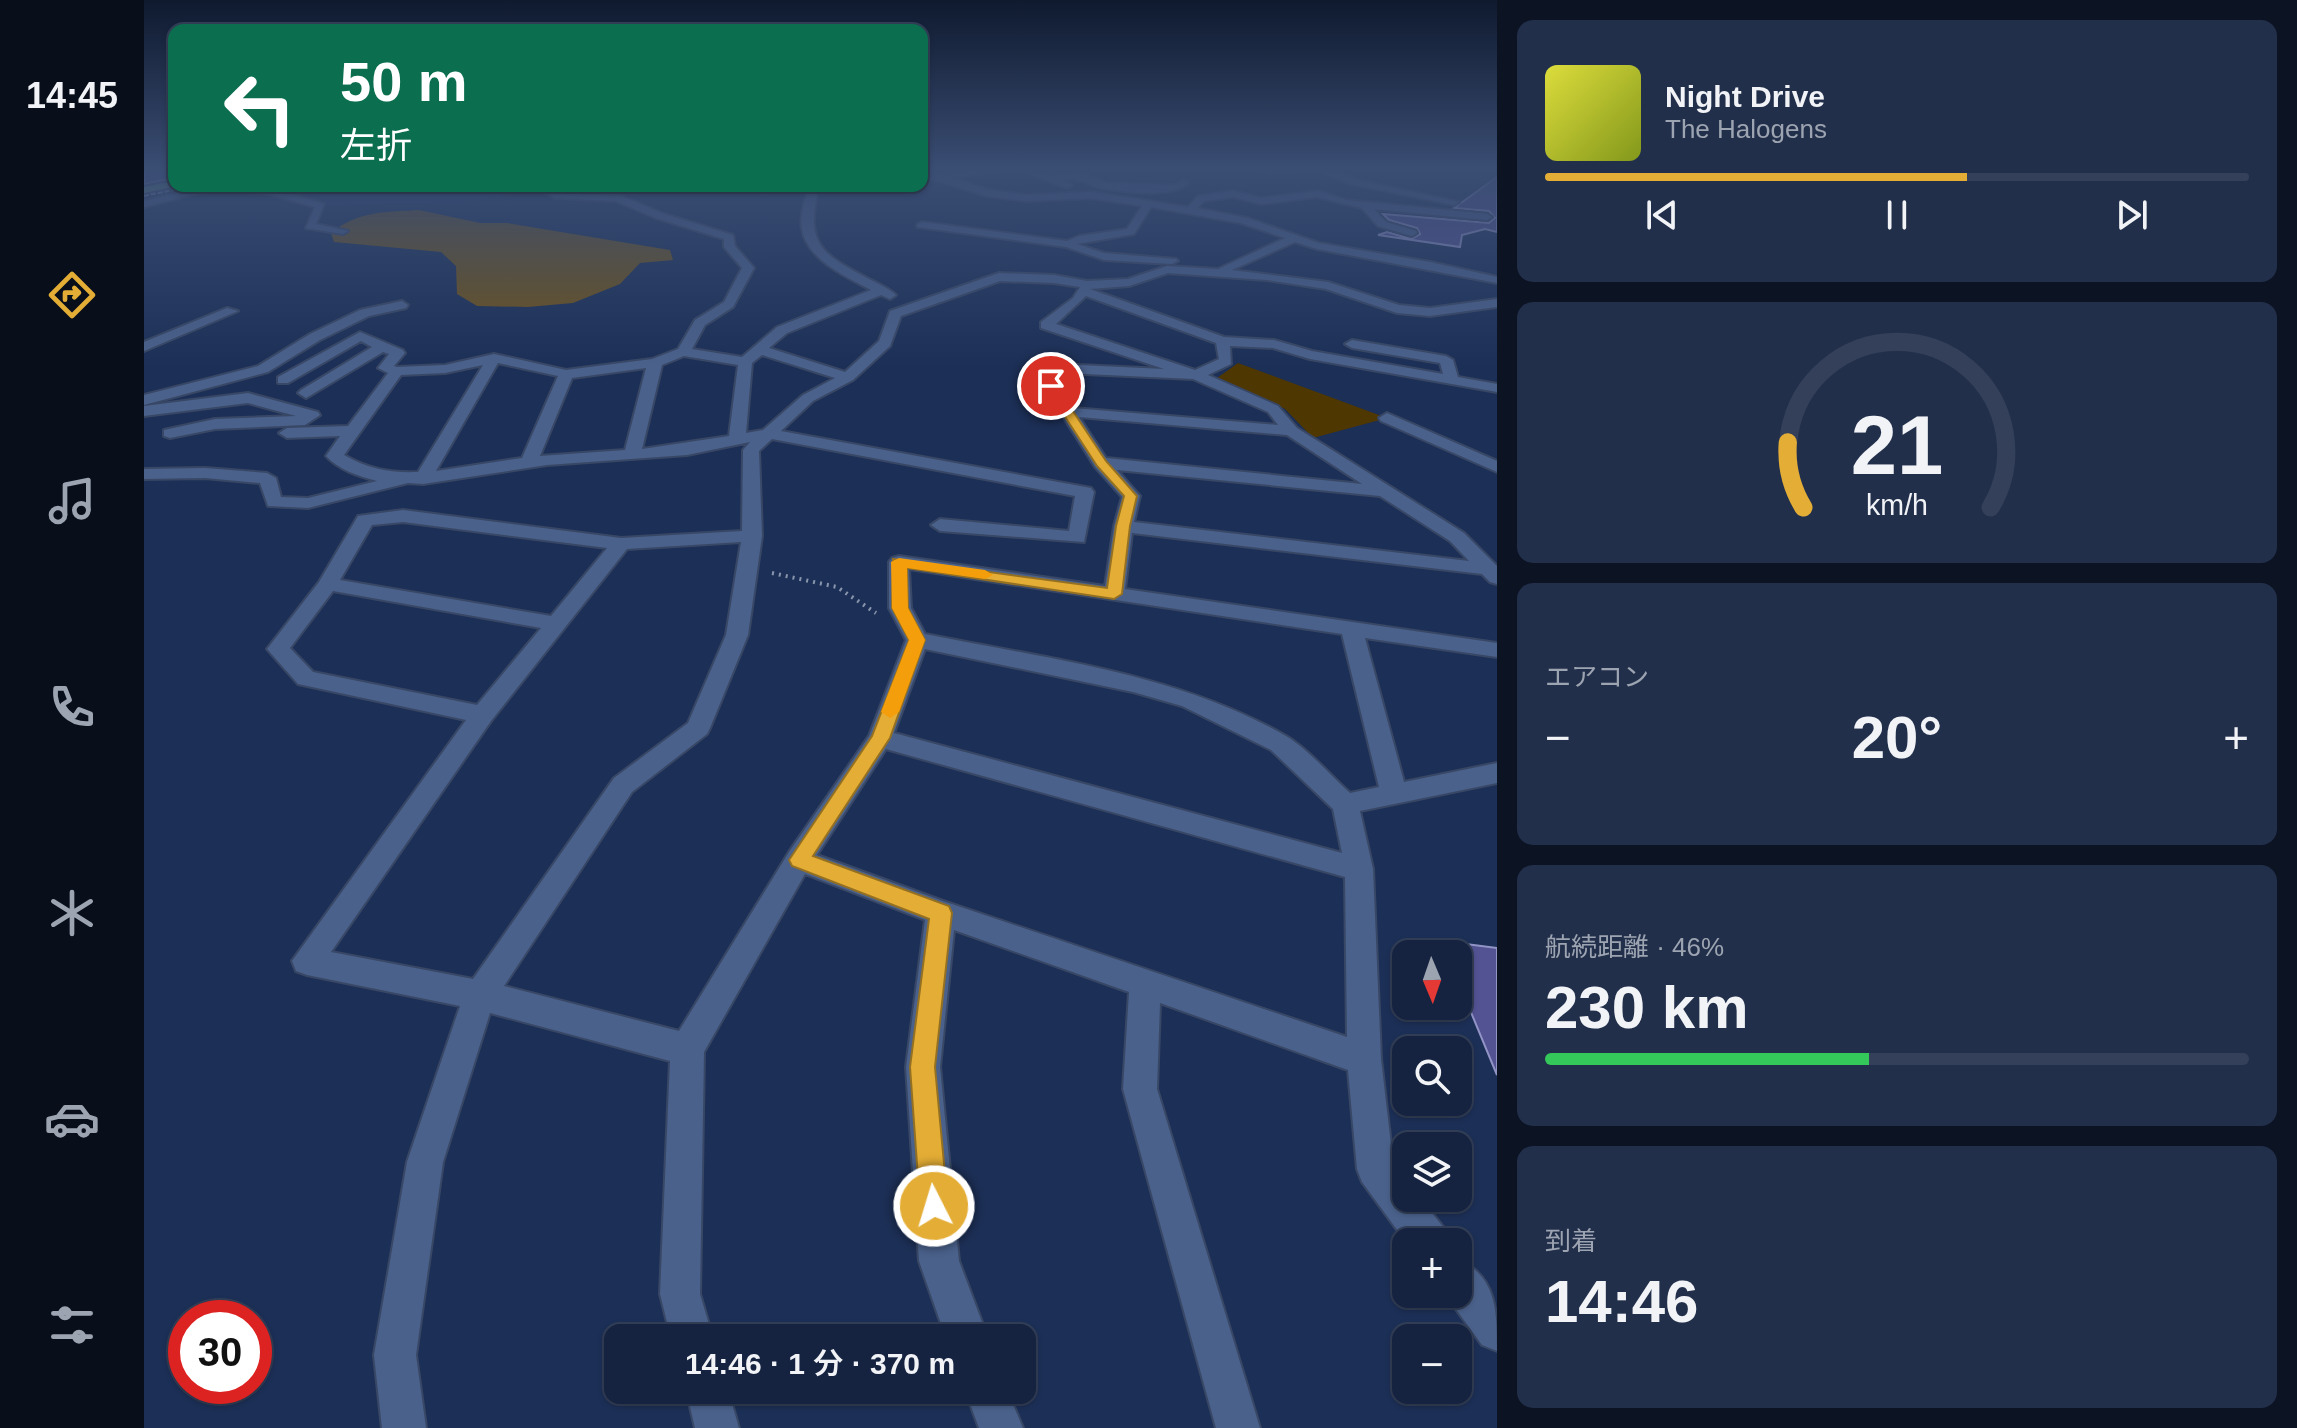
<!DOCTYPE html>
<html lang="ja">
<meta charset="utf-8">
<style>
:root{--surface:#152340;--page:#222f4b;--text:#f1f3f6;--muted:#9da4b1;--line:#344059;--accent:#e4ad35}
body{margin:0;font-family:Arial,"Noto Sans JP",sans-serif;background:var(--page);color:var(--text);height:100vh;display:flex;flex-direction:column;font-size:30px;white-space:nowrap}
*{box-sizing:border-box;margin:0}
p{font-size:26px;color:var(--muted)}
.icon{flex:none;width:44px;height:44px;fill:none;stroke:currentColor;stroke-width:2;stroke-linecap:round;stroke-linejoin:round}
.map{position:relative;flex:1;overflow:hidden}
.drawer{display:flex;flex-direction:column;gap:20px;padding:20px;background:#0c1323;width:800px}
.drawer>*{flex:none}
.banner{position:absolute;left:24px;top:24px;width:760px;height:168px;border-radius:16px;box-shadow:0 2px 6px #0004,0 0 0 2px var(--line);background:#0b6e4f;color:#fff;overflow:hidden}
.needle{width:52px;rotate:178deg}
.buttons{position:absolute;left:1248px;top:940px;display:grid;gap:16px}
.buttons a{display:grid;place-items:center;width:80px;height:80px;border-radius:16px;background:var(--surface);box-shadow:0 2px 6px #0004,0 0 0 2px var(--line);font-size:40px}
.speed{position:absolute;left:24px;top:1300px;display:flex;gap:16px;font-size:40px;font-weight:700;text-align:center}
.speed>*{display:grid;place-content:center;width:104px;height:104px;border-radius:50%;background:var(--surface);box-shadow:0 2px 6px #0004,0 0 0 2px var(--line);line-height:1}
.speed .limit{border:12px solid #d22;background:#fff;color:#111}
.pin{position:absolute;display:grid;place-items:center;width:68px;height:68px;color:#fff;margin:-34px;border:4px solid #fff;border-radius:50%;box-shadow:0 2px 8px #0007}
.me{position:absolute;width:88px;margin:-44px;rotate:355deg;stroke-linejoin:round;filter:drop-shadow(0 0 6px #0008)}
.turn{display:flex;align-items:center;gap:28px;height:168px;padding:0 40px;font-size:36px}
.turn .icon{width:104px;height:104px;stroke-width:2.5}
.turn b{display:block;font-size:56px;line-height:68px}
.big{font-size:60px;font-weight:600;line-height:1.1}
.drawer .card{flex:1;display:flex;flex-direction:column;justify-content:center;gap:12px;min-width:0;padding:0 28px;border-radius:16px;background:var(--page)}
.drawer .dial{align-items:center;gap:0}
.dial svg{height:208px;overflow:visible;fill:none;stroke:var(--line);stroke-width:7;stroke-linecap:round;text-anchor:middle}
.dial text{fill:var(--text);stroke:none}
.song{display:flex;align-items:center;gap:24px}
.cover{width:96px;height:96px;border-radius:12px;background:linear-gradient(135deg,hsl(60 70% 55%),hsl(70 70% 35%))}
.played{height:8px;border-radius:4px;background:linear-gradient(90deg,var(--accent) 60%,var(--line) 60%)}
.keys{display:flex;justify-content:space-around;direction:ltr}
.heat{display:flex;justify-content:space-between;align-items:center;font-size:44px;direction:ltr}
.charge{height:12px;border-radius:6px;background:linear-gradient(90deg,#34c759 46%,var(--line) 0)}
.trip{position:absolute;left:460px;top:1324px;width:432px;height:80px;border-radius:16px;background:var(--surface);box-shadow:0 2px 6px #0004,0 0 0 2px var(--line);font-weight:600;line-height:80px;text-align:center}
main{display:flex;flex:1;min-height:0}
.dock{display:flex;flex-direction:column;width:144px;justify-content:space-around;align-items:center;background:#080e1a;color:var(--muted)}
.dock .icon{width:56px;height:56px}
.dock .current{color:var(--accent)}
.dock b{font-size:36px;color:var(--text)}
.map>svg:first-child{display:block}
.built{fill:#213865}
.green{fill:#4e3700}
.forest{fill:#6f5318}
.building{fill:#535293;stroke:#9294c6;stroke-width:2}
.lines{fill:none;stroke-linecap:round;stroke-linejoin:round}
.minor-casing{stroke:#384765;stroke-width:4}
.major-casing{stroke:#384765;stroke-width:4}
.path{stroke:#8895ad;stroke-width:4;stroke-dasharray:2 5;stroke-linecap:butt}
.minor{fill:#4a618b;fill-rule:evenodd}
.major{fill:#66a17c;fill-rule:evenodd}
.rail{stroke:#8995ad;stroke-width:2;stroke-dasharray:5 2;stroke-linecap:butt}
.route{fill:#e4ad35;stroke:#947022;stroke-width:2}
.slow{fill:#f59e0b}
</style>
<main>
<nav class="dock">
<b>14:45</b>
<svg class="icon current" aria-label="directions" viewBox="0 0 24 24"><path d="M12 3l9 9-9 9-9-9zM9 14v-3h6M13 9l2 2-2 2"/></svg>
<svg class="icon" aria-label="music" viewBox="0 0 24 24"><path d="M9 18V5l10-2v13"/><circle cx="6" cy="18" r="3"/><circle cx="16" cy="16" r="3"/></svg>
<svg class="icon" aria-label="phone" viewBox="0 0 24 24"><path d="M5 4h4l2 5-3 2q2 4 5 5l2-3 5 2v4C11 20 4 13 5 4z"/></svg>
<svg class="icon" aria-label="climate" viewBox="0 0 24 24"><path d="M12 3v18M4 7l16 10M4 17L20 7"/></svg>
<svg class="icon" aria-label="car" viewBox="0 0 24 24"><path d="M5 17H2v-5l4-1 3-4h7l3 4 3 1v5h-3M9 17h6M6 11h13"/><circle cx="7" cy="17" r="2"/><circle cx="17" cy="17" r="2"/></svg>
<svg class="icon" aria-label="filters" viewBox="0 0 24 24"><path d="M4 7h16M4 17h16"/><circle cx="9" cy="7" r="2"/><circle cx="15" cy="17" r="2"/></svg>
</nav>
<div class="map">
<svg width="1353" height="1428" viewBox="0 0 1353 1428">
<rect width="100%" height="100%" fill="#1c2f56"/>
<polygon class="built" points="124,186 347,186 361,193 356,198 328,201 184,206 123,189"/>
<polygon class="green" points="1094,363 1243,418 1169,438 1141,409 1073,378"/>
<path class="forest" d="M275,210L336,223H363L526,250L529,260L496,263L476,284L429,303L384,307L333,306L313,294L312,266L297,252L190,242L187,233C213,211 242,212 275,210Z"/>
<g class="building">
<polygon points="16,167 30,167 30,178 0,184 0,170"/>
<polygon points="1353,177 1353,232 1341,229 1318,235 1316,247 1234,235 1243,232 1267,239 1276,234 1273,228 1245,220 1239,214 1345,223 1351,218 1345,211 1310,208"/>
<polygon points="1314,943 1353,948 1353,1075 1314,981"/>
</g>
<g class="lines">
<g class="minor-casing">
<g id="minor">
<path d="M850,167H882L908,176L936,172L963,183L1030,185L1040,180L1045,183C1027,198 984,192 962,189C943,186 940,177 919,180L928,185L923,188L873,169L808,178L845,190L883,195L947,192L1044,207L1054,196L1089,191L1117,198L1174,191L1202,200L1343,214L1348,217L1343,220L1230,209L1242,222L1272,231L1273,233L1268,236L1234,226L1218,208L1173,197L1117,204L1089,197L1060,201L1053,208L1103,218L1175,243L1286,262L1349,276L1353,277V283L1173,249L1151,242L1088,270L1184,282L1255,305L1286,308L1353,299V307L1286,316L1253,313L1182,289L1123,280L1024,273L985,286L946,289L1080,337L1130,340L1168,351L1299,374L1296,363L1208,348L1201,344L1208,340L1302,356L1309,360L1314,377L1353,384V392L1166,359L1129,348L1086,346L1087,364L1064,375L1134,406L1153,428L1320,533L1353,566V584L1346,582L1338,574L988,533L981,589L1353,643V657L1221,638L1260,782L1353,763V783L1216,811L1229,869L1237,1059L1249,1162L1262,1179V1198H1276L1300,1228L1305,1242H1262L1218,1182L1213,1169L1204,1070L1016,1003L1013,1089L1116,1428H1072L979,1089L985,992L810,930L796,1067L815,1261L844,1338H802L775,1261L762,1067L781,920L661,874L560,1052L556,1294L569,1338H527L516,1294L526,1061L346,1013L299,1162L272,1355L282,1428H238L230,1355L263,1162L316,1006L163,975L152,971L148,961L322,720L154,684L123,649L175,582L214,516L259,510L477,538L598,531L599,450L606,442L543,455L403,465L279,484L264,483L164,508L124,506L116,483L61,478L0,479V469L61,468L123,473L132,478L137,497L164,498L233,481C214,476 195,470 182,456L196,436L143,438L135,433L143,428L204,426L244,373L234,368L245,354L239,352L162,398L154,393L157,390L228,347L217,341L144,383H134V377L216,332L259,350L261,353L250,366L253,367L301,365L350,354L422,370L508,359L534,349L551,320L580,302L598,268L580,247V239L512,218L472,201L410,198L401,191L339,192L334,189L335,186H422L421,189L411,190L426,194L477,196L520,214L589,235L591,246L610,268L589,307L561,325L548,349L598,357L633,327L727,290C703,277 663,260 658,229C655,215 662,199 665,186H675C661,243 675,253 725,279C735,284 744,288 752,295L746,299L737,295L643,333L625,348L701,372L735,341L746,311L855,273L910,275L943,281L984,279L1023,266L1074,269L1141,238L1097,223L1007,207L990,234L933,244L960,253L1032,259L1034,261L1028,264L960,260L922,247L774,227L773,225L778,222L923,241L935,236L983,229L998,206L947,198L883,201L843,196L778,176V170L796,174ZM856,281L910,283L936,287L929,298L897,322V328L1020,369L914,364L907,368L900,386L951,467L978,497L970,526L961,586L755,556L748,558L745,562V608L762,640L725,736L645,852L535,1031L360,986L488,792L563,734L566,728L604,635L618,536L615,451L628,439L931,496L925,531L796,519L787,525L796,531L940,542L950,492L947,488L637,431L669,401L709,380L746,346L757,316ZM942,296L1072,343L1075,359L1051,370L912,324ZM618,355L691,378L659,395L619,430L602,433L608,363ZM540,356L594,365L585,436L498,449L518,365ZM354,363L414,376L378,458L292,471ZM339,365L274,472C246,473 224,469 200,455L257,375L301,373ZM502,368L481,450L396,456L428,378ZM919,373L1049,379L1124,412L1134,425L929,408L914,386ZM935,417L1143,435L1218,484L962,458ZM973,470L1236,496L1306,541L1325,561L990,522L996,496ZM259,522L463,548L407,616L196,580L228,525ZM597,542L582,635L544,723L470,778L329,979L187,952L347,721L483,549ZM765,569L1198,634L1235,787L1206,793C1186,775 1165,750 1142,736C1032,673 904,659 781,634L767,608ZM189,591L397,628L333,705L169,672L146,648ZM781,649L989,692L1038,706L1127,750L1189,809L1198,853L750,733ZM742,749L1201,877L1203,1037L799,901L673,855Z"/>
<polygon points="1107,167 1183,167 1213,180 1315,202 1310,205 1208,184 1170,170 1127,173"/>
<polygon points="63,186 80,186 0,207 0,201"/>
<polygon points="112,186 122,186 180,204 172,224 204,231 199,234 162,228 171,207 117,192"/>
<polygon points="258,301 264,305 262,308 225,316 176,340 124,372 0,405 0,395 114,366 166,334 216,310"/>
<polygon points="83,308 94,311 0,351 0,342"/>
<polygon points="104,393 174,412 176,415 161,425 71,429 26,438 20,436 20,430 71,419 152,416 104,403 0,416 0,406"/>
<polygon points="1243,413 1353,461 1353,472 1237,421 1235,418"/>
<path d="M1314,1259C1353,1277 1353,1311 1353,1351L1338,1345L1301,1294H1314Z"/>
<polygon points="542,1390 584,1390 595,1428 551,1428"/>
<polygon points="821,1390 863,1390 879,1428 835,1428"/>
</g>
</g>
<g class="major-casing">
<polygon id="major" points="30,181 30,186 33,186 0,193 0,187"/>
</g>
<polyline class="path" points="628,573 693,587 732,613"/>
<use href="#minor" class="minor"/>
<use href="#major" class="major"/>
<polyline class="rail" points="0,196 49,186"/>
</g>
<linearGradient id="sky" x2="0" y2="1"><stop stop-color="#0f1a2f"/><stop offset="0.46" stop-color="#3a4d73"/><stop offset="1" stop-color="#3a4d73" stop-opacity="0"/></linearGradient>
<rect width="1353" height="367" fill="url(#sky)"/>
<polygon class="route" points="907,383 911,384 962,461 993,496 986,526 978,594 970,599 763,568 764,608 781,640 746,738 669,856 805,906 808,913 791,1067 804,1206 800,1216 790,1220 780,1216 776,1206 766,1067 785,919 648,866 645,860 728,736 765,640 748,608 749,559 963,588 972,526 980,496 953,466 901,386"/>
<polygon class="slow" points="755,558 841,570 849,575 841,579 763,568 764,608 781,640 755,712 746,718 737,712 765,640 748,608 747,562"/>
</svg>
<div class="buttons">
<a><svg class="needle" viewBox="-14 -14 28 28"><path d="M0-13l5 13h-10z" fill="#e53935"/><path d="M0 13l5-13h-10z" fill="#9da4b1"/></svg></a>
<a><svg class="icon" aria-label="search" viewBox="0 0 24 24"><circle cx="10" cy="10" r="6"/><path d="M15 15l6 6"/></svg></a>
<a><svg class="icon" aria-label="layers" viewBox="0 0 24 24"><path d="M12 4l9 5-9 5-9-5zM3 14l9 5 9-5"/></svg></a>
<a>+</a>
<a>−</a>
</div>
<div class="speed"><div class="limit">30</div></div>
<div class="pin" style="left:907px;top:386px;background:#d93025"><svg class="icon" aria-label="arrive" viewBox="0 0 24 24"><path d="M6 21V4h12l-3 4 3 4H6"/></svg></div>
<svg class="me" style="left:790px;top:1206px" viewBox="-20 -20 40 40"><circle r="17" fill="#e4ad35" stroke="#fff" stroke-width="3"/><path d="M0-11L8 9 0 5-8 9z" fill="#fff"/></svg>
<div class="trip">14:46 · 1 分 · 370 m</div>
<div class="banner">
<div class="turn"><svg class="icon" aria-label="left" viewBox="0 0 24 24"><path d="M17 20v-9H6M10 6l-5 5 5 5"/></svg><div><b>50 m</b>左折</div></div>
</div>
</div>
<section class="drawer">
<div class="card">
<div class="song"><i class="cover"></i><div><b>Night Drive</b><p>The Halogens</p></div></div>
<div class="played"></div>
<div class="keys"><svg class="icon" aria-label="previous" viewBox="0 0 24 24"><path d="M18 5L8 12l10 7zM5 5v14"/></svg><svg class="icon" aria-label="pause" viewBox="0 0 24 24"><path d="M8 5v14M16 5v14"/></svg><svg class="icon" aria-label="next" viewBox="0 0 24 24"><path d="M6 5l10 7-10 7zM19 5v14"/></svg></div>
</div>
<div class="card dial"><svg viewBox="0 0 100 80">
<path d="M14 69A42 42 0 1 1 86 69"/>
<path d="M14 69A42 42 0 0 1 8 44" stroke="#e4ad35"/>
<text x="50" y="56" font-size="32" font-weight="700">21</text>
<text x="50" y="72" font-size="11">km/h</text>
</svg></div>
<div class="card"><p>エアコン</p>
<div class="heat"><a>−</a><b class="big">20°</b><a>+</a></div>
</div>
<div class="card"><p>航続距離 · 46%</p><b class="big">230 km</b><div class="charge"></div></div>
<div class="card"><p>到着</p><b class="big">14:46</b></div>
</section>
</main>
